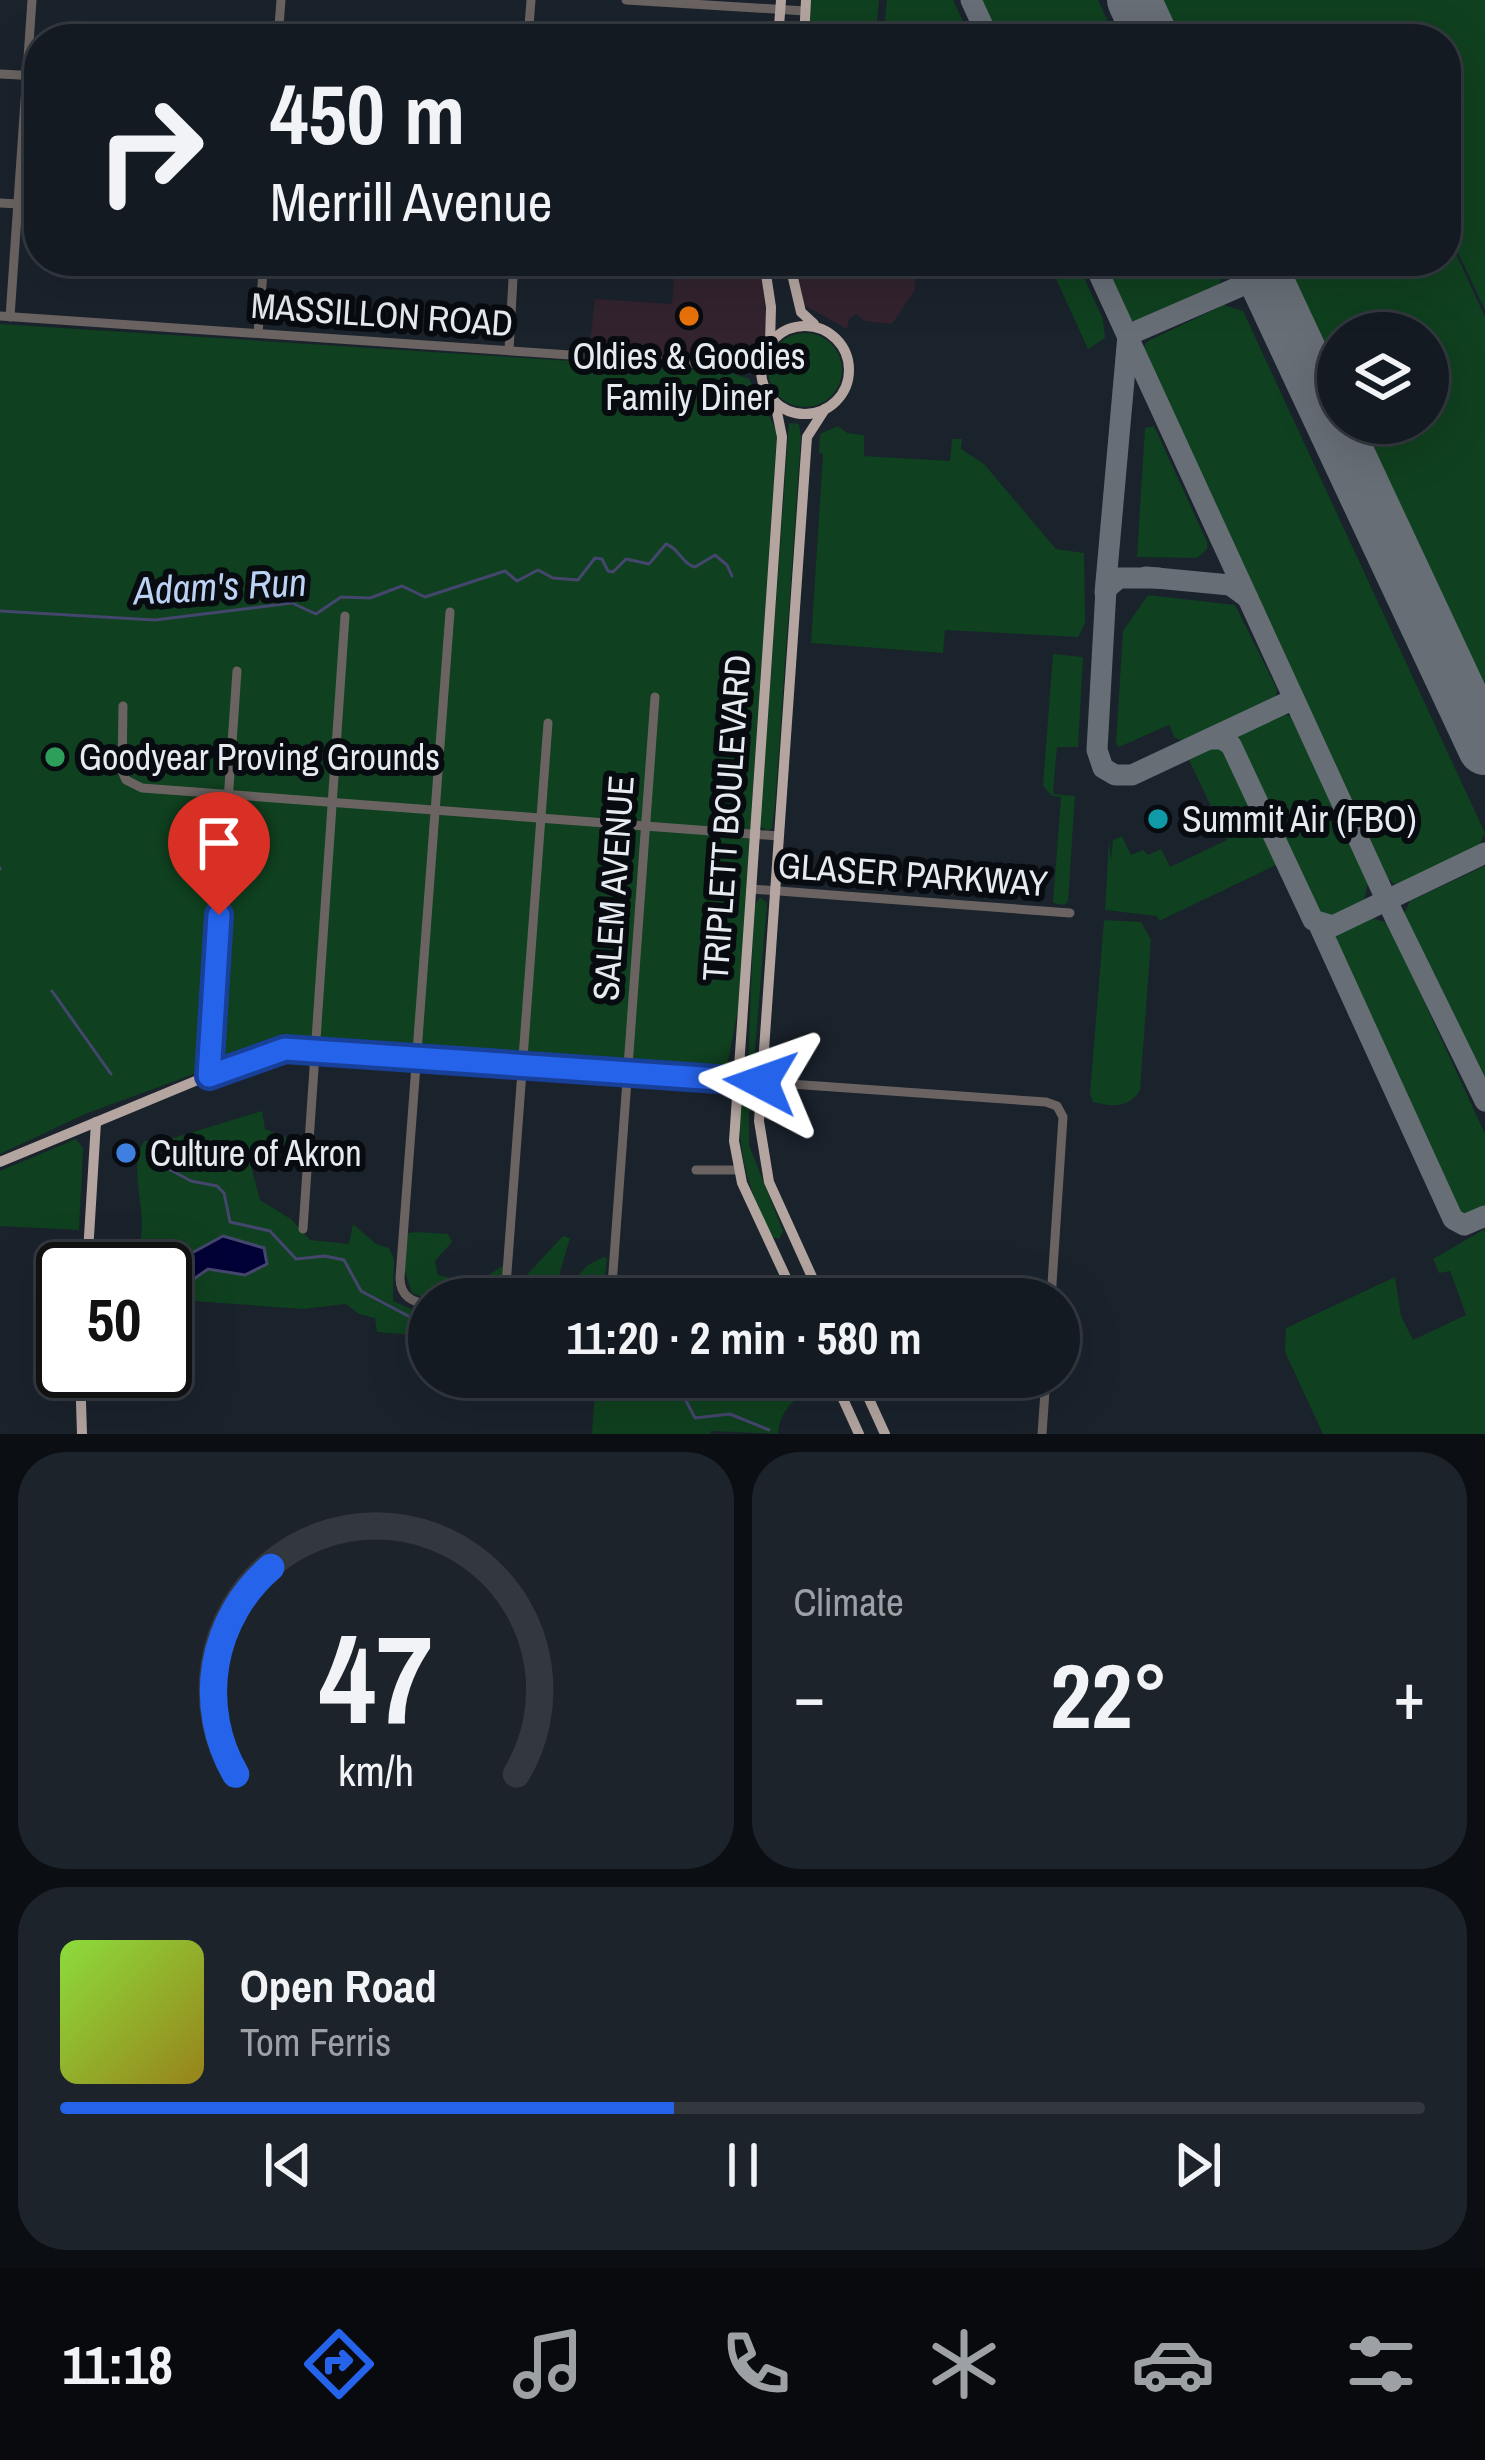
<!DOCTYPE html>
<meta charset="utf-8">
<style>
:root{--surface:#141a21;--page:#1d232a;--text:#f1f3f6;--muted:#9da1a5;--line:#33383f;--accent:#2563eb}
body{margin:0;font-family:"Archivo Narrow",sans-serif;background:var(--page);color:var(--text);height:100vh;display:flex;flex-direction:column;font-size:45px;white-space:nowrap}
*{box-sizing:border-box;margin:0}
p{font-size:39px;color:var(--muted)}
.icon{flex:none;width:66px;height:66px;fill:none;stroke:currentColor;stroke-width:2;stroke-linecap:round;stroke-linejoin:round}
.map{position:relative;height:1434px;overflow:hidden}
.sheet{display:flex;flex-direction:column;gap:18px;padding:18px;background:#0b0e12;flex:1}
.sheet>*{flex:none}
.hud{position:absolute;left:24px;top:24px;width:1437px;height:252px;border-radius:48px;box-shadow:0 12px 48px #0002,0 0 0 3px var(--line);background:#141a21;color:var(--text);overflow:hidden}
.tools{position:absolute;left:1317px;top:312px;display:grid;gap:24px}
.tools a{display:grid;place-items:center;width:132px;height:132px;border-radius:50%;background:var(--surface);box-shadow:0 12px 48px #0002,0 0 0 3px var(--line);font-size:60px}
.speed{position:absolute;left:36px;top:1242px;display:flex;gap:24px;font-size:60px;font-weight:700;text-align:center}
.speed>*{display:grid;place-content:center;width:156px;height:156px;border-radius:50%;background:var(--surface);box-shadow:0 12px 48px #0002,0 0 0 3px var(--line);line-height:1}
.speed .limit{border:6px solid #111;border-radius:18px;background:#fff;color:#111}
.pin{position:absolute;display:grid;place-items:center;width:102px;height:102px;color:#fff;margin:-123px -51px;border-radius:50% 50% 50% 0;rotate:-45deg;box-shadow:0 0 12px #0007}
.pin .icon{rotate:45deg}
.me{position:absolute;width:132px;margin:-66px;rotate:274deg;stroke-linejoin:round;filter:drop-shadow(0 0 9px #0008)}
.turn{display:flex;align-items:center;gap:42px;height:252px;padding:0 48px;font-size:54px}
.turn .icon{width:156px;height:156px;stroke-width:2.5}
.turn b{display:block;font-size:84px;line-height:102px}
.big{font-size:90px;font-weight:700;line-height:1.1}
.sheet .tile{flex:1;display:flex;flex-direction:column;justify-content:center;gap:18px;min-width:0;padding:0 42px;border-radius:48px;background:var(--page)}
.sheet .dial{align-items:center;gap:0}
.dial svg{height:312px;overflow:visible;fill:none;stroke:var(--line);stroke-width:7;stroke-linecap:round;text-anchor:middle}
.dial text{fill:var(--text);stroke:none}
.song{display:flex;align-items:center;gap:36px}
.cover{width:144px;height:144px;border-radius:18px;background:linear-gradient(135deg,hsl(90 70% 55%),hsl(50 70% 35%))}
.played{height:12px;border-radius:6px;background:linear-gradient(90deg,var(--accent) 45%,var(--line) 45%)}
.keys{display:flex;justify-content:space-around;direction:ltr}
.heat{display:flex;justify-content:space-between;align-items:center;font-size:66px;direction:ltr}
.sheet .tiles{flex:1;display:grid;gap:18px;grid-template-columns:1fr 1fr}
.tile:last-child{grid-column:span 2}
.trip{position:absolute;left:408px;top:1278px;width:672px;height:120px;border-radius:60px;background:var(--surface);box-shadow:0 12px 48px #0002,0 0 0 3px var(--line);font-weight:700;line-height:120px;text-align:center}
.dock{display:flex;height:192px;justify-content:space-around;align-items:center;background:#080a0d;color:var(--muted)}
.dock .icon{width:84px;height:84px}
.dock .selected{color:var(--accent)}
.dock b{font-size:54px;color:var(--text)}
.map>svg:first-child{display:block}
.commercial{fill:#32232f}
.green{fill:#0f401f}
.water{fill:#000036;stroke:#45466e;stroke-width:3}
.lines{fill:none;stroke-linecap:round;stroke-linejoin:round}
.stream{stroke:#45466e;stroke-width:3}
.taxiway{stroke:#676e76;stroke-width:21}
.runway{stroke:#676e76;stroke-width:54}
.minor{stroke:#6a6361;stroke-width:9}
.major{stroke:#b4a5a0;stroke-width:10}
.route-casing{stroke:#184099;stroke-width:30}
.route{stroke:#2563eb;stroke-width:21}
.food-dot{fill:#e8710a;stroke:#080b10;stroke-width:4.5}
.leisure-dot{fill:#2e9e5b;stroke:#080b10;stroke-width:4.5}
.culture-dot{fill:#0f9aa8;stroke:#080b10;stroke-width:4.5}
.shop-dot{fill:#3f7fe0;stroke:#080b10;stroke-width:4.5}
.labels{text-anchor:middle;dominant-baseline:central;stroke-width:12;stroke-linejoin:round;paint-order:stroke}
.street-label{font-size:36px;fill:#e6ebf2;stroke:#080b10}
.poi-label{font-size:36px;fill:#e6ebf2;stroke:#080b10;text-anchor:start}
.water-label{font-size:39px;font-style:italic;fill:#bcd2f5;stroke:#080b10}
</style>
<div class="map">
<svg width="1485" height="1434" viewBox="0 0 1485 1434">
<rect width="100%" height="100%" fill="#1a222c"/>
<g class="commercial">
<polygon points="676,261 761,261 767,334 756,364 589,353 595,299 672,304"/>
<polygon points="792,261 916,261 915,290 892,324 865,321 856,314 849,319 847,329 804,305"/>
</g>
<g class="green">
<polygon points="810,0 879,0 875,39 807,39"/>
<polygon points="887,0 953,0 971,39 883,39"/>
<polygon points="976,0 1098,0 1116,39 995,39"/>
<polygon points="1162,0 1485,0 1485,310 1446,227 1446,39 1180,39"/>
<polygon points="1446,232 1485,317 1485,693 1359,423 1428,423 1428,333 1338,333 1338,377 1284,261 1446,261"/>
<polygon points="1048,261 1076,261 1103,319 1105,338 1088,349"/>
<polygon points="1098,261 1220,261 1224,275 1215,291 1136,323 1122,312"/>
<polygon points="1224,305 1243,311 1485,833 1477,849 1406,882 1394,884 1382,873 1142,357 1145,344 1150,340"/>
<polygon points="0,324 726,371 749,379 777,431 738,1010 726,1071 281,1042 85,1114 0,1154"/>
<circle cx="805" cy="370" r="37"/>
<polygon points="789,423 799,424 801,437 775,805 772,828 768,831 760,826"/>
<polygon points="838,426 847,433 864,435 864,456 950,461 952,439 962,439 961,449 984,464 1056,549 1084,553 1085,623 1078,637 945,630 943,653 811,643 823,454 819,453 820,434"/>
<polygon points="1154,426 1207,542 1207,549 1197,558 1137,557 1145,428"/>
<polygon points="1148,595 1235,605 1277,689 1275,700 1187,742 1175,738 1169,725 1119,747 1116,743 1123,631"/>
<polygon points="1053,654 1083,657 1078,747 1057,747 1053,794 1075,796 1068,902 1064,905 1053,903 1061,797 1052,796 1043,786"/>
<polygon points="1281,712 1291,717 1368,883 1364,900 1328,918 1315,915 1236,740 1238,733"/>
<polygon points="1216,744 1227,749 1277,857 1276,865 1159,921 1157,916 1105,910 1109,840 1111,861 1113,840 1122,836 1131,855 1143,850 1148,855 1161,849 1170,867 1227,840 1189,760"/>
<polygon points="1485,866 1485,1090 1404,914 1410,901"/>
<polygon points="760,897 767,903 753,1074 748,1072 754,906"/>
<polygon points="1368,917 1388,923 1485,1134 1485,1211 1470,1218 1459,1215 1452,1205 1331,944 1332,933"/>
<path d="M1104,920L1141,922L1151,940L1140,1090C1130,1108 1112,1107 1093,1102L1090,1094Z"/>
<path d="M743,1089L749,1092V1145L783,1231L779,1239L771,1237C748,1187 733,1145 743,1089Z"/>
<path d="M262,1111L265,1129L288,1138L295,1145V1151L254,1154L249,1158L260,1200L291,1219L310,1240L349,1244L353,1224L376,1244L389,1248L394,1259L393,1301L429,1317V1341L416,1335L377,1332L375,1318L359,1314L346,1304L303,1309L165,1299V1269H108C117,1260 133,1259 138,1247C151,1217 126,1172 144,1141L167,1140Z"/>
<polygon points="76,1139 83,1148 79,1230 0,1226 0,1171"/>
<polygon points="1485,1229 1485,1434 1323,1434 1285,1352 1286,1328 1395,1277 1401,1316 1413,1340 1466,1315 1450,1271 1439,1273 1433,1259"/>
<polygon points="418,1232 448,1234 452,1242 435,1261 438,1275 474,1284 504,1265 499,1299 429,1299 412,1293 405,1272 406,1237 408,1233"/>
<path d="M563,1236L570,1238L556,1286H568L588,1265L604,1257L607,1259L602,1299C573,1299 540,1306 523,1279Z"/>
<path d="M596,1377H822C803,1396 780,1404 778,1434L711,1431L710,1434H592Z"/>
</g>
<polygon class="water" points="223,1236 264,1248 267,1264 245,1275 208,1269 181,1288 174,1280 179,1260"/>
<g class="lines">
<g class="stream">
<path d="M0,611L155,620L292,603L316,614L341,597L370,598L402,586L425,597L505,571L517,581L538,570L553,578L578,580L595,558L602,559L608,571L613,572L626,559L649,564L666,544C679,548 682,564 695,567L715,555L727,565L732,576"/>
<polyline points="0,868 0,869"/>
<polyline points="52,991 111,1074"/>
<polyline points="148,1154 152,1160 191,1181 217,1186 224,1193 230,1222 270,1231 296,1259 325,1256 344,1260 361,1291 429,1327"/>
<polyline points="638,1377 649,1389 681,1391 695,1418 730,1414 769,1430"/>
</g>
<g class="taxiway">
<polyline points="971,0 989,39"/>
<polyline points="1093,261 1386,899 1485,1101"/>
<polyline points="1146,577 1230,585 1248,598"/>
<polyline points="1159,578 1119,578 1106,589 1097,750 1103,768 1115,775 1132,775 1294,699"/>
<polyline points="1105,593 1128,335 1264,276"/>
<polyline points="1209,739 1222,739 1231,745 1313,920 1333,926 1485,853"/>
<polyline points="1318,923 1453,1219 1464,1225 1485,1216"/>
</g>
<g class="runway">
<polyline points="1134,0 1152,39"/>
<polyline points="1257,261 1485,748"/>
</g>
<g class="minor">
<polyline points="626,0 805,11"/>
<polyline points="278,39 281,0"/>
<polyline points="528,39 531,0"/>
<polyline points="0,74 39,76"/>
<polyline points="0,203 39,205"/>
<polyline points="0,316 761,368"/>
<polyline points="10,317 32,0"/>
<polyline points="258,333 264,261"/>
<polyline points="509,350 514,261"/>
<polyline points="123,706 122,771 126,780 142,788 778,836"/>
<polyline points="751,889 1070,913"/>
<polyline points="209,1076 237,671"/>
<polyline points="761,1082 1046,1102 1057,1106 1063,1117 1051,1299"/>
<polyline points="696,1170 738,1170"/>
<polyline points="303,1229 345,616"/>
<polyline points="505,1299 548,723"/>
<polyline points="611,1299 655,697"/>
<path d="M429,1305C413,1302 400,1297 400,1278L450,612"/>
<polyline points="1042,1434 1046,1377"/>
</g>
<g class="major">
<polyline points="778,39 781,0"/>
<polyline points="804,39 806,0"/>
<polyline points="764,261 771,307 770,343"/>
<polyline points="789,261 801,312 814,324"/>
<circle cx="805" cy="370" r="44"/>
<polyline points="775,402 782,437 734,1141 742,1183 796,1299"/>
<polyline points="0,1162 246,1060 282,1049 761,1082"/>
<polyline points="87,1269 96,1122"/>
<polyline points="822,1299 769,1182 759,1121 807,437 825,409"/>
<polyline points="80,1371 82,1434"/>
<polyline points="833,1377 859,1434"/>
<polyline points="859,1377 885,1434"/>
</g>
</g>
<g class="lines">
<g class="route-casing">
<polyline id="route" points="219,915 209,1076 285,1049 761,1082"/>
</g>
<use href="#route" class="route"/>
</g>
<circle class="food-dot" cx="689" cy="316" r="12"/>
<circle class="leisure-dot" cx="55" cy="757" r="12"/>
<circle class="culture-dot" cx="1158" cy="819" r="12"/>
<circle class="shop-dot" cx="126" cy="1153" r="12"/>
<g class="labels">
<g class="street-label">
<text transform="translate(382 314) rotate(4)">MASSILLON ROAD</text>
<text transform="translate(726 818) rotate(-86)">TRIPLETT BOULEVARD</text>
<text transform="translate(913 874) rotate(4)">GLASER PARKWAY</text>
<text transform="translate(613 888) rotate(-86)">SALEM AVENUE</text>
</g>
<g class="poi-label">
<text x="689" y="356" text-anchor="middle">Oldies &amp; Goodies<tspan x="689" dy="41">Family Diner</tspan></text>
<text x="79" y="757">Goodyear Proving Grounds</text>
<text x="1182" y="819">Summit Air (FBO)</text>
<text x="150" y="1153">Culture of Akron</text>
</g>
<g class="water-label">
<text transform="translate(220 586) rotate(-3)">Adam's Run</text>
</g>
</g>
</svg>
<div class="tools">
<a><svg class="icon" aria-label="layers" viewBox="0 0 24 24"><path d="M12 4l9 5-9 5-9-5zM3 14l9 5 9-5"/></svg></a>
</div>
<div class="speed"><div class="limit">50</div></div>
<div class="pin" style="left:219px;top:915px;background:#d93025"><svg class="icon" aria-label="arrive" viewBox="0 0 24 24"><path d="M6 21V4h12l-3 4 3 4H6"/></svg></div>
<svg class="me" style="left:761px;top:1082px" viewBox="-20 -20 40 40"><path d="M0-17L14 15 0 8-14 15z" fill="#2563eb" stroke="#fff" stroke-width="4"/></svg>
<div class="trip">11:20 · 2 min · 580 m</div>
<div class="hud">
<div class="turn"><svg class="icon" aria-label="right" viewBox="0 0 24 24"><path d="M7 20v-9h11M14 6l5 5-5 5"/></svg><div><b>450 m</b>Merrill Avenue</div></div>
</div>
</div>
<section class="sheet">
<div class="tiles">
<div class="tile dial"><svg viewBox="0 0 100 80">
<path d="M14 69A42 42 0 1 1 86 69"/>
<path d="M14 69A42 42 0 0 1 23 16" stroke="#2563eb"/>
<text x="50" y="56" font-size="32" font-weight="700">47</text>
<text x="50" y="72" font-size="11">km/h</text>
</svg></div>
<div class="tile"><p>Climate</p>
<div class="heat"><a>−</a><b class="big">22°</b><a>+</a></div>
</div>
<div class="tile">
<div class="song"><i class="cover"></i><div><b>Open Road</b><p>Tom Ferris</p></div></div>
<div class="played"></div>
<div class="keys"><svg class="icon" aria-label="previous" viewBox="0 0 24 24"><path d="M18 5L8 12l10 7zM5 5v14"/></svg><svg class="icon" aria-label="pause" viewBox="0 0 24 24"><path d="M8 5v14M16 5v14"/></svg><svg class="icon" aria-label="next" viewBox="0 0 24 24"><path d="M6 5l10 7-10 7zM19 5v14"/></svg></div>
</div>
</div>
</section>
<nav class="dock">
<b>11:18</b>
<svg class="icon selected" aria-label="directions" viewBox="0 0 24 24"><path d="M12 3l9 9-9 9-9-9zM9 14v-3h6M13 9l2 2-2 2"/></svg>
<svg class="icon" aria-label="music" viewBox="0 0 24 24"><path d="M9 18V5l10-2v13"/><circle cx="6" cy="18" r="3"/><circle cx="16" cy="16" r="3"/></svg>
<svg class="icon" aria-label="phone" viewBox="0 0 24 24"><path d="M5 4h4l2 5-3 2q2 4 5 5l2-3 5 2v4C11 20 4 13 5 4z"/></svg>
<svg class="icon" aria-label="climate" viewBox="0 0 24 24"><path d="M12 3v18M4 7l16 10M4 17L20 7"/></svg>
<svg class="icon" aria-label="car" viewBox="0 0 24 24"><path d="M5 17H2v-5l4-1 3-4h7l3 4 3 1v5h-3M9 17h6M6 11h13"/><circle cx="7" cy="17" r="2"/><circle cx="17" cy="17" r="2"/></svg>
<svg class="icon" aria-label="filters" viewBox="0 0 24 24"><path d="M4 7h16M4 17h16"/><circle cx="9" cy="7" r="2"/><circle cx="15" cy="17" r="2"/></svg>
</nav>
